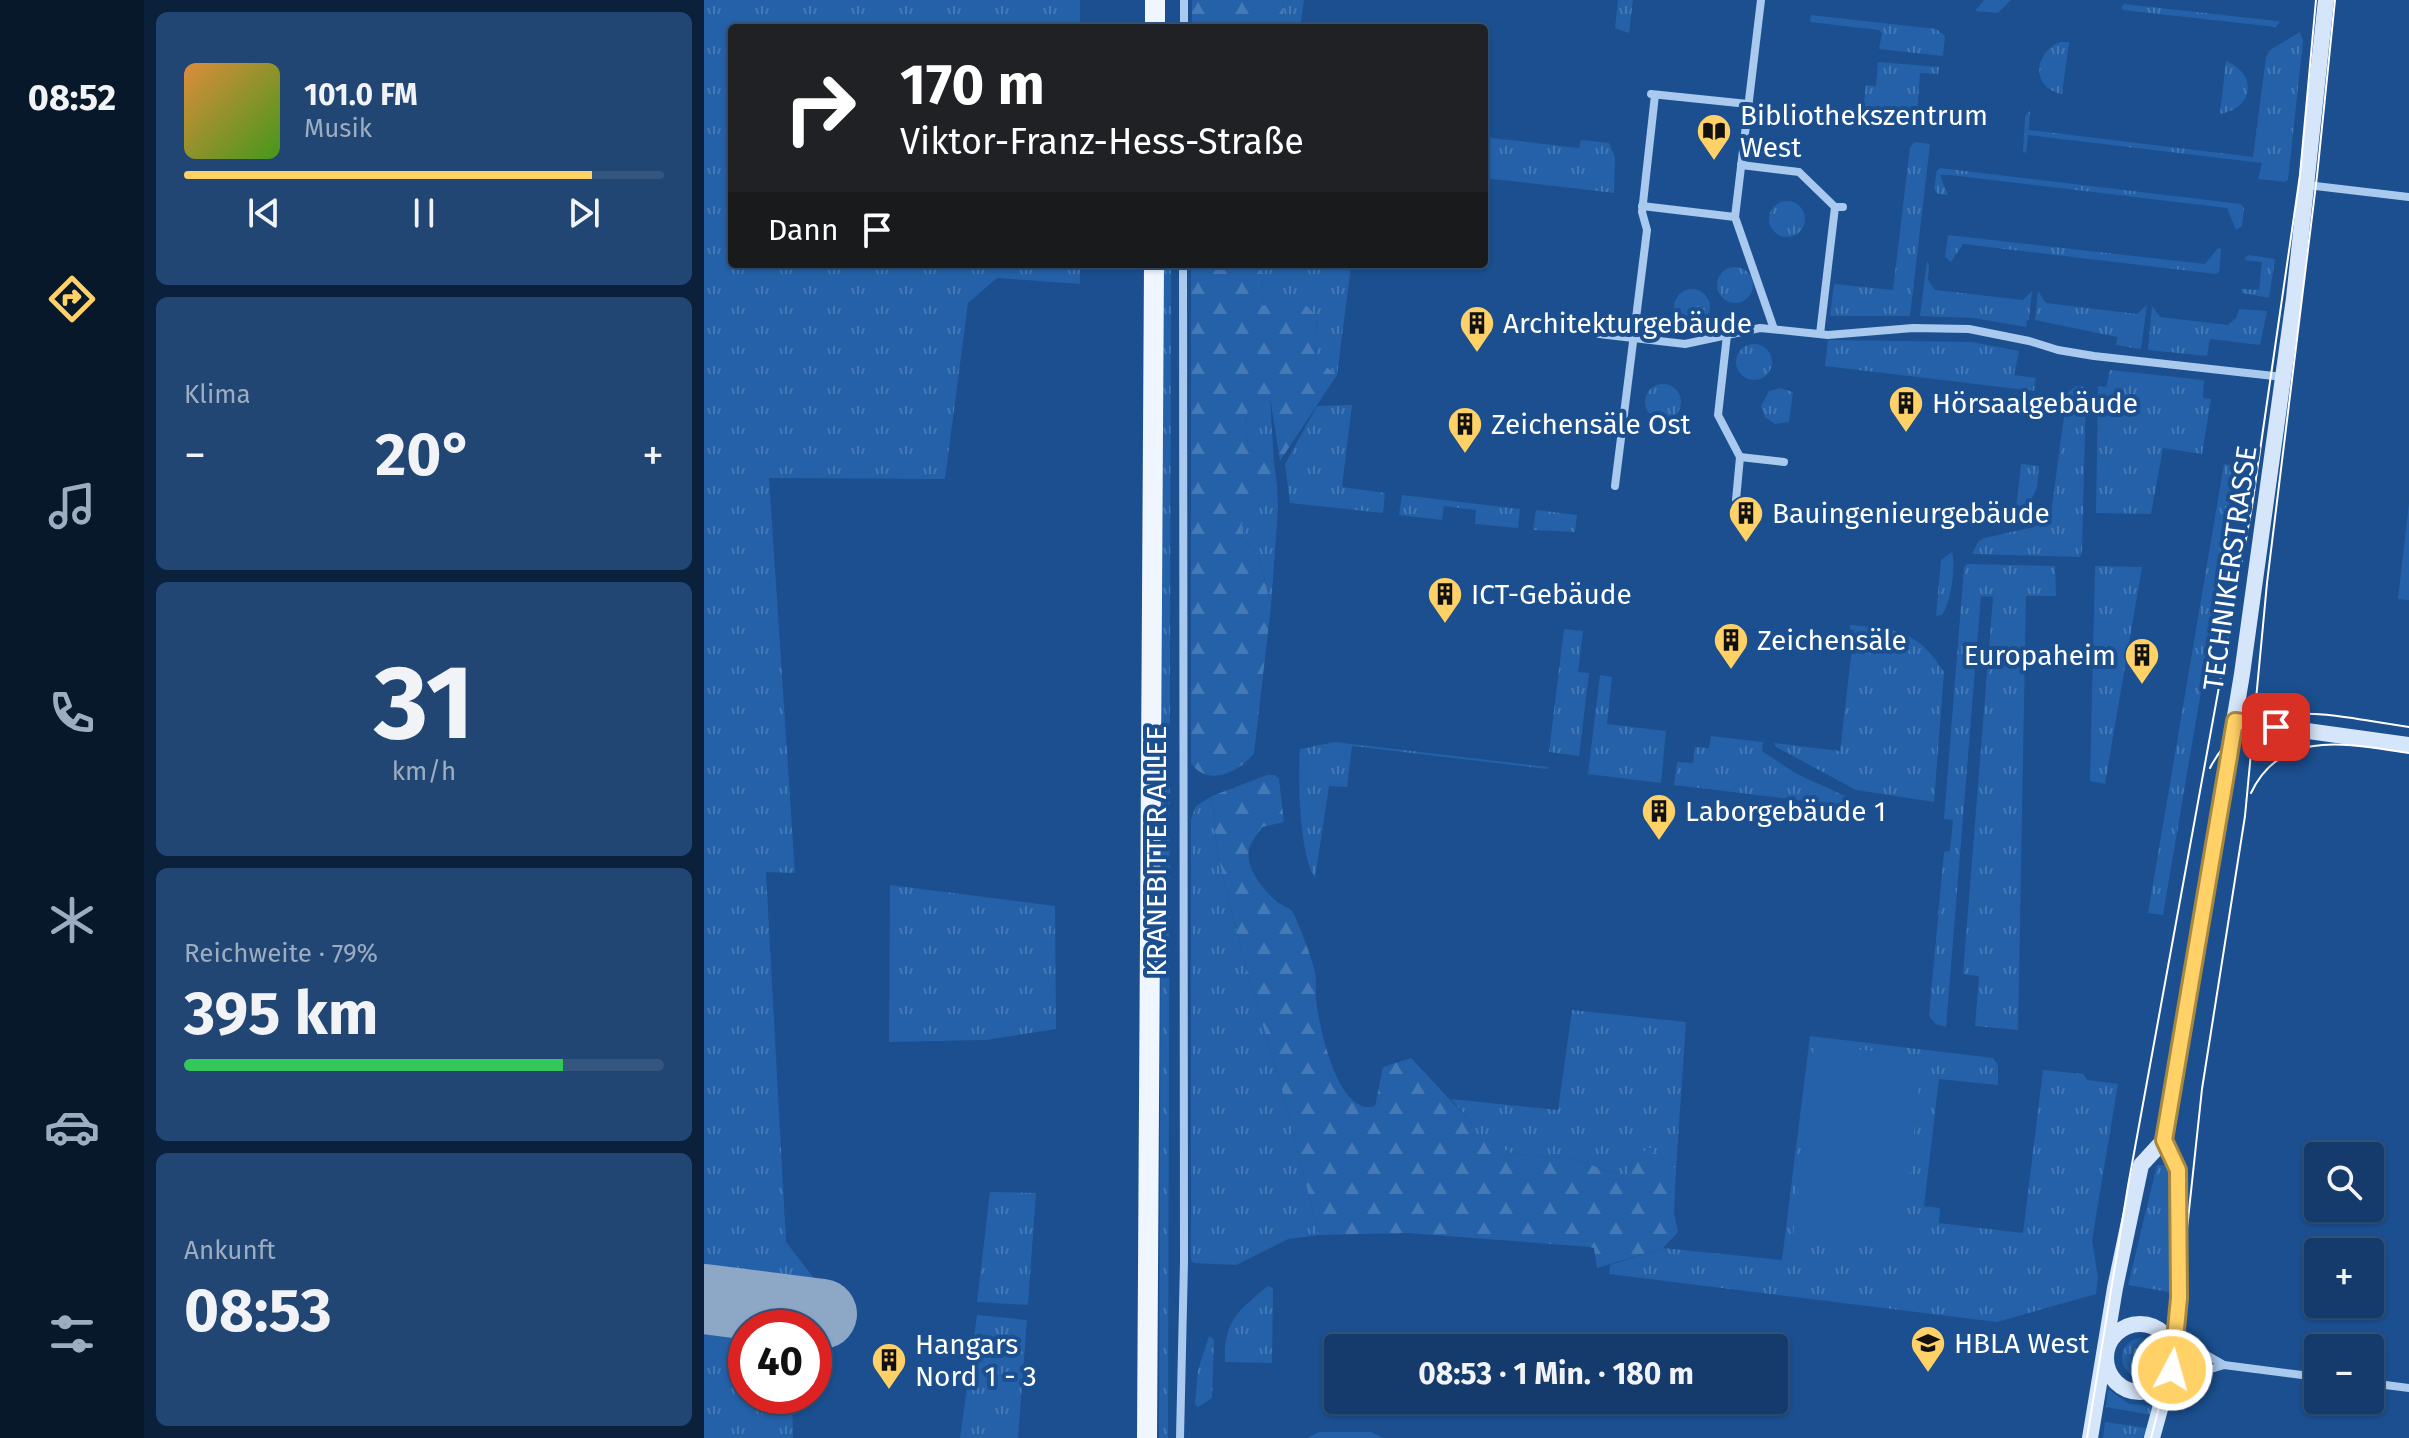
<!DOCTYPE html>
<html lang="de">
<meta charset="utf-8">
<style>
:root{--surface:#143b6b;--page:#214673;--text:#f1f3f6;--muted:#9dadc1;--line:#33557e;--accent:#ffd166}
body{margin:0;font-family:"Fira Sans",sans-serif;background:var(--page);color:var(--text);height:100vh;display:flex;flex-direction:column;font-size:30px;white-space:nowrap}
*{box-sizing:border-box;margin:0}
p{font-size:26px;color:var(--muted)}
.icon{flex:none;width:44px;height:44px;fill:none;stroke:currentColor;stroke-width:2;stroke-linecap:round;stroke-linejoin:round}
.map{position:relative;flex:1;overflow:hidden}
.panel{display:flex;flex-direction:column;gap:12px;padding:12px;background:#0b203b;width:560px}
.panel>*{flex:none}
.banner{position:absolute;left:24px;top:24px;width:760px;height:244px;border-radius:8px;box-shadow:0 2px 6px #0004,0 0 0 2px var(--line);background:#202124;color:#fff;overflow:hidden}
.fabs{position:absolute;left:1600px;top:1142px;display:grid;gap:16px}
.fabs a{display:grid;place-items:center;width:80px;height:80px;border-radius:8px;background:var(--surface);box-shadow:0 2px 6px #0004,0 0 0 2px var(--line);font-size:40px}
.speed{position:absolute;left:24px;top:1310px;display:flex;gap:16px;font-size:40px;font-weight:700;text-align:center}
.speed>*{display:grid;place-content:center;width:104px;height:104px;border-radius:50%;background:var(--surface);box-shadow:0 2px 6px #0004,0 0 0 2px var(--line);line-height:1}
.speed .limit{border:12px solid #d22;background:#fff;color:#111}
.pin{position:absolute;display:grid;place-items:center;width:68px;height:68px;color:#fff;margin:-34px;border-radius:16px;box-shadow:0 4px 12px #0006}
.me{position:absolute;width:88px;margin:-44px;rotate:6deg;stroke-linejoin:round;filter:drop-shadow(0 0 6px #0008)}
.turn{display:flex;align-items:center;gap:28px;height:168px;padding:0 40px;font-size:36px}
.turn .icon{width:104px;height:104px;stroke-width:2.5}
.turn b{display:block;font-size:56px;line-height:68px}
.then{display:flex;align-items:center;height:76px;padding:0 40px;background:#0003;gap:16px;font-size:30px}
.big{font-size:60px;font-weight:700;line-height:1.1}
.panel .card{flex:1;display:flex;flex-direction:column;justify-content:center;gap:12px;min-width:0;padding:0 28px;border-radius:12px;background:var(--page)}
.panel .dial{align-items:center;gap:0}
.dial b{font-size:104px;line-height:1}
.song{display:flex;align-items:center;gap:24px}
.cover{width:96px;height:96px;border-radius:12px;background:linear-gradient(135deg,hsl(30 70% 55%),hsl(100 70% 35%))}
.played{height:8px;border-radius:4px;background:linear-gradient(90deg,var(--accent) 85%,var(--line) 85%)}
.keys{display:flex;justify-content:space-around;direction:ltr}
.heat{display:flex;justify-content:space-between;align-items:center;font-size:44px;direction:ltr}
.charge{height:12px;border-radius:6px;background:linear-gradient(90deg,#34c759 79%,var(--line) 0)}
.trip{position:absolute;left:620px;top:1334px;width:464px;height:80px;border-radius:8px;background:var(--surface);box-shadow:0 2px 6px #0004,0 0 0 2px var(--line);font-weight:700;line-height:80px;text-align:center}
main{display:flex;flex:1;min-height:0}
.dock{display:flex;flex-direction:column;width:144px;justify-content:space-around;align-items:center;background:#08182b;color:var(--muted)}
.dock .icon{width:56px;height:56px}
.dock .selected{color:var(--accent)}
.dock b{font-size:36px;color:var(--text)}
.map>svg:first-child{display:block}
.grass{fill:url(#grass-tufts)}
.forest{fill:url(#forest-firs)}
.green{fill:#2461a8}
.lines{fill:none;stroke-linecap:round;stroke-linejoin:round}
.taxiway{stroke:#8da7c7;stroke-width:70}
.street{stroke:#a9c9ee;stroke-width:8}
.secondary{stroke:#d6e6fa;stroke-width:16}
.primary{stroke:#f0f6ff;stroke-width:20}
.tram{stroke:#fff;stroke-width:2}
.route-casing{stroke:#a68842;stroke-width:20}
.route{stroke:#ffd166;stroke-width:14}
.labels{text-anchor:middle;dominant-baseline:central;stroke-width:8;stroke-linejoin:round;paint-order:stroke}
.poi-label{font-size:28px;fill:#fff;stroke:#1b4f8f;text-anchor:start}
.street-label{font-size:28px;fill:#fff;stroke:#1b4f8f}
</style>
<main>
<nav class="dock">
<b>08:52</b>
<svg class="icon selected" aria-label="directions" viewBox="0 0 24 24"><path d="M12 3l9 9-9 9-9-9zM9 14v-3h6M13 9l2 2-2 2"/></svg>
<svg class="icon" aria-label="music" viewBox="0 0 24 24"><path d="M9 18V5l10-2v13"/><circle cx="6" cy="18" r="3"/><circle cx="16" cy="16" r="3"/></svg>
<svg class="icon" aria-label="phone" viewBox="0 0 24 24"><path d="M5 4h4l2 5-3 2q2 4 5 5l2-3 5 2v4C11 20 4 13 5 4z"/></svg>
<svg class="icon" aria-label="climate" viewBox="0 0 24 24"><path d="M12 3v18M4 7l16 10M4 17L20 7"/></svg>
<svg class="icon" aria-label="car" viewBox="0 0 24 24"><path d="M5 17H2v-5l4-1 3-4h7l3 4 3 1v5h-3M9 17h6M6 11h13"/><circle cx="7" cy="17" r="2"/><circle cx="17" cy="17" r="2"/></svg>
<svg class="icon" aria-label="filters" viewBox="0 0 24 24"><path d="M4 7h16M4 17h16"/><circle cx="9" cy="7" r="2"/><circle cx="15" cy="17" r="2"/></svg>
</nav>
<section class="panel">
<div class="card">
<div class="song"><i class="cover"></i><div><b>101.0 FM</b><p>Musik</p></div></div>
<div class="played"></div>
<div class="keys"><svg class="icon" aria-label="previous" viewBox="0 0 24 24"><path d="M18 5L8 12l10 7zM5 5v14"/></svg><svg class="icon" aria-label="pause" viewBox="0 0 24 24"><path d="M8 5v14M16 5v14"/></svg><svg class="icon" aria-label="next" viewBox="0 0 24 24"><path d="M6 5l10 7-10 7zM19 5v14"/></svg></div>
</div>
<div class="card"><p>Klima</p>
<div class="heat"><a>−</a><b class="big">20°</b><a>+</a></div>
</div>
<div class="card dial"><b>31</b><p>km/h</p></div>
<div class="card"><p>Reichweite · 79%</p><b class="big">395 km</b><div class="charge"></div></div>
<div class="card"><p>Ankunft</p><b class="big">08:53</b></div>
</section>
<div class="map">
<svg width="1705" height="1438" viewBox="0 0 1705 1438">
<defs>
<pattern id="grass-tufts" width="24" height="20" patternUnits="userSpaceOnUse" patternTransform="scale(2)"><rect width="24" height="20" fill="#2461a8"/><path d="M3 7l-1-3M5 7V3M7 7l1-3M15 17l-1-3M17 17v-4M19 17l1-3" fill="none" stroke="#4579b5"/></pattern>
<pattern id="forest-firs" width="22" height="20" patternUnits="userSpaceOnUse" patternTransform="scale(2)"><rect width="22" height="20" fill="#2461a8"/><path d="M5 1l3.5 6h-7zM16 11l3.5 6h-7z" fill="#4579b5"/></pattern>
</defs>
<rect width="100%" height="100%" fill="#1b4f8f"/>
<g class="grass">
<polygon points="0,0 376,0 376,28 28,28 28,264 376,264 376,284 293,278 264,303 241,479 65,478 91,873 62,872 82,1242 116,1286 119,1346 110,1358 110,1328 42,1328 42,1396 88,1396 89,1438 0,1438"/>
<polygon points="578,0 600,0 596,28 581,28"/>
<polygon points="914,0 929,0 925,33 911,28"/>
<polygon points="1280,0 1307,0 1294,13 1271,11"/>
<polygon points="1420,4 1573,21 1576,22 1572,27 1419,10 1417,8"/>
<polygon points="1107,15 1232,29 1241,36 1239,56 1175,49 1178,33 1175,30 1106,22"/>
<polygon points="1596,32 1599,41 1584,180 1581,182 1554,179 1558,163 1324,135 1322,153 1319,152 1321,116 1326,111 1325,130 1549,157 1562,57 1566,50"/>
<path d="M1356,42H1365L1358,94C1327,88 1329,53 1356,42Z"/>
<path d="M1522,61C1554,74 1550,108 1516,114Z"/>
<polygon points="1174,62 1235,67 1234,74 1216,73 1213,114 1232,116 1230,124 1187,119 1185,114 1159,111 1162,85 1172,86"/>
<polygon points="780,137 875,148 877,140 905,143 911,157 910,193 780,178"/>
<polygon points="1211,142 1226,144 1206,316 1126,316 1130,284 1189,290 1206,147"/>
<polygon points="1236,168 1537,204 1540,208 1538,226 1532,230 1523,208 1246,175 1236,175 1244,195 1234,194 1230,189 1233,170"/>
<circle cx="1083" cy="219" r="18"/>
<polygon points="1244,235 1501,264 1514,248 1517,249 1517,252 1515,272 1512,274 1259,244 1247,262 1241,257"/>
<polygon points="1544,255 1571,259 1565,298 1538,293 1537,289 1555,290 1558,262 1540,260"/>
<polygon points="1223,261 1225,265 1224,280 1231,290 1319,300 1328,291 1325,320 1323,320 1322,327 1269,318 1216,316"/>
<polygon points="459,264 467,264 464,1438 455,1438"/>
<polygon points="556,264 647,266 633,375 611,358 613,322 559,306"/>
<circle cx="1031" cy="285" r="18"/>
<circle cx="988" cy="307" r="18"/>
<polygon points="1334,291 1342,303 1433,314 1443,305 1437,349 1412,345 1413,337 1331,320"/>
<polygon points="1448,306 1456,317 1524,325 1532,318 1535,309 1563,311 1556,345 1506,339 1503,356 1444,350"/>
<polygon points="1124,340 1268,342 1315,351 1310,375 1332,378 1330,391 1121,366"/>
<circle cx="1050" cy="362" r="18"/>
<polygon points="1406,370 1500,380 1499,398 1507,399 1498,454 1459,448 1447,514 1392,513 1394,386 1402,387"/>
<circle cx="959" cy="402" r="18"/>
<polygon points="1372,386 1380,387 1382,392 1378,551 1376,557 1268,554 1274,542 1280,538 1330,527 1347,514 1363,393"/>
<polygon points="1077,388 1089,392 1085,422 1071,424 1061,417 1057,406 1065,391"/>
<path d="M566,397L570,463C543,452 539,443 542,414Z"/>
<polygon points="648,405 638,487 681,493 679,513 586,503 581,464 613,406"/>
<polygon points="1317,464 1335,466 1333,488 1326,502 1312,509"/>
<polygon points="1520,464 1535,467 1459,915 1444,913"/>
<path d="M573,486L574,508L567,606L554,553L539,540L537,526C546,509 562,503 573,486Z"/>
<polygon points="698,495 816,509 814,528 771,524 772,510 740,506 738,520 695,515"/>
<polygon points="1705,503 1705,600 1694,599"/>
<polygon points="832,510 873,515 871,532 829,530"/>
<path d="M1248,552C1252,567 1247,602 1238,615L1232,616L1237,560Z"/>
<polygon points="1263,564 1351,566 1352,596 1322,596 1314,1030 1271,1026 1275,976 1259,974 1289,597 1277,596 1242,1027 1232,1024 1225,1016 1240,852 1246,851 1249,820 1240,819 1260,568"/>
<polygon points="1391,566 1438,567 1401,784 1386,781"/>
<path d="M1146,625C1191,629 1214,630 1240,672L1230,802L1152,790L1072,747L1070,743L1136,751L1150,630L1146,629Z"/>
<polygon points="860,629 879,631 874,672 885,673 875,756 845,752"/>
<polygon points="896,675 908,677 903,724 962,731 957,783 884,774"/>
<polygon points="1007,736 1059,742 1058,751 1093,774 1141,796 1153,807 970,785 973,762 989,763 991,747 1005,748"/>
<path d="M631,742L844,767L843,769L648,746L643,787L625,786L611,878C595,854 594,779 596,749Z"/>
<polygon points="508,796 513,852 542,969 575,1079 615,1235 584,1239 532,1265 490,1263 487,1260 487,819 492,806"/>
<polygon points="186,885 351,906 352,1029 282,1040 185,1042"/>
<polygon points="868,1010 982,1022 972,1169 946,1148 930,1158 922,1177 870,1159 807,1153 775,1138 766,1121 747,1099 854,1110"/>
<polygon points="1106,1036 1289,1058 1294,1065 1294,1085 1235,1079 1220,1206 1236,1208 1235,1223 1319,1233 1339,1070 1379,1074 1383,1080 1414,1084 1388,1240 1394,1277 1392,1294 1293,1322 905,1274 906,1265 959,1248 1078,1260"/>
<polygon points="1453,1165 1461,1165 1465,1173 1466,1292 1424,1285"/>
<polygon points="286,1192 332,1193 324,1305 273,1302"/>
<path d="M564,1286L569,1288L568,1363L521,1362C519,1321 535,1310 564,1286Z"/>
<polygon points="273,1315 323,1320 314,1438 256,1438"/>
<polygon points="505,1336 510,1339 508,1398 494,1407 491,1404 494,1370"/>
<circle cx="1438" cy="1358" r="20"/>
<polygon points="1404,1389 1425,1404 1449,1406 1447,1415 1402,1407"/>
<polygon points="1401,1422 1443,1428 1439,1438 1399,1438"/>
</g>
<g class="forest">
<polygon points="488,0 578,0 581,28 488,28"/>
<path d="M487,264H556L559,306L582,294C620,312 613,320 611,358L633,375L576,461L566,397L542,414C539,443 543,452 570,463L573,486C562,504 547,508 537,526L539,540L554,553L567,606L550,753C535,773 503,787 487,763Z"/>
<path d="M563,775H571L575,779L580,822L558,827C554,833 547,842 545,849C541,868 559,889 572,901C576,905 584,907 588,911C592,916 608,959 610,968C613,977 611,988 612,998C614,1024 634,1118 671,1106L679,1067L707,1058L766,1121L775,1138L807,1153L870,1159L922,1177L930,1158L946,1148L972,1169L970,1213L974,1232L959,1248L893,1268L890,1248L886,1247L704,1233L615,1235L575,1079L542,969L513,852L508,796Z"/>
</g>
<g class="green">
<polygon points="1110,1045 1218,1056 1198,1250 1089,1238"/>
<polygon points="615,1432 667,1432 679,1438 603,1438"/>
</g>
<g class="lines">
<polyline class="taxiway" points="0,1299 118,1314"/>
<g class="street">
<polyline points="1057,0 1031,217 1070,329"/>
<polyline points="480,28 480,0"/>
<polyline points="947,94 1044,104"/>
<polyline points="1037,165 1095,172 1131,207 1139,207"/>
<polyline points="1603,185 1705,197"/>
<polyline points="938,206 1031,217"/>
<polyline points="895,334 981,344 1056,328 1124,335 1209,328 1265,329 1325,341 1354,350 1390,356 1579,377"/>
<polyline points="1116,334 1131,207"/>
<polyline points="1023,335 1014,415 1036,457 1032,500"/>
<polyline points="1036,457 1080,462"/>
<polyline points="911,486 943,230 938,212 951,95"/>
<polyline points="1471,1337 1520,1365 1614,1377"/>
<polyline points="1465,1382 1520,1365"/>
<polyline points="1666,1383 1705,1388"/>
<polyline points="476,1438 480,1262 479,264"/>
</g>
<g class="secondary">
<polyline points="1531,721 1705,745"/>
<circle cx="1436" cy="1358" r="34"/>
<polyline points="1386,1438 1411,1288 1437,1165 1460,1140 1538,674 1590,298 1622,0"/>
<polyline points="1448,1438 1469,1362 1475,1298 1474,1170 1460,1140"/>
</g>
<g class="primary">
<polyline points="451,28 451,0"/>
<polyline points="443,1438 450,264"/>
</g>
<g class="tram">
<path d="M1506,768C1547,687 1633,718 1705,727"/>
<path d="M1547,793C1578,727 1647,745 1705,753"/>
<polyline points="1383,1438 1424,1186 1548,506 1596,175 1612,0"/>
<polyline points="1447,1438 1470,1350 1498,1089 1541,816 1563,583 1613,176 1631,0"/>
</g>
</g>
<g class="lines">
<g class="route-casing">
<polyline id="route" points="1468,1370 1475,1298 1474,1170 1460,1140 1531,721 1572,727"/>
</g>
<use href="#route" class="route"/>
</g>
<defs>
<g id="library-pin" transform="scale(1.8)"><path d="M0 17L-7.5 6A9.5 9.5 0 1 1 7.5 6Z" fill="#ffd166" stroke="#1b4f8f"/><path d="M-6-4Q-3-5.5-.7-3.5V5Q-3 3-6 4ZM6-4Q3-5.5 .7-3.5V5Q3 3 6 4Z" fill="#111"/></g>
<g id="building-pin" transform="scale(1.8)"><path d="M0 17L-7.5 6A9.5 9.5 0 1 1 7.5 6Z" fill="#ffd166" stroke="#1b4f8f"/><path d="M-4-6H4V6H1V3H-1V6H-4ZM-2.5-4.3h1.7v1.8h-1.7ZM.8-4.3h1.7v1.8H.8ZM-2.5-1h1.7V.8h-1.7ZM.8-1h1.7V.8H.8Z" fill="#111"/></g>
<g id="school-pin" transform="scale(1.8)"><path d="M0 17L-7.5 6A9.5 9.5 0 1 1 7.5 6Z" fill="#ffd166" stroke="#1b4f8f"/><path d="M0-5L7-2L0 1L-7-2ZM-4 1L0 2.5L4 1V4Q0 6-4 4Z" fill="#111"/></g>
</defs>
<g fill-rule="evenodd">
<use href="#library-pin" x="1010" y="131"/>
<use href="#building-pin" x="773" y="323"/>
<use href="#building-pin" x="1202" y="403"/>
<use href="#building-pin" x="761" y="424"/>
<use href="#building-pin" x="1042" y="513"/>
<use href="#building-pin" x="741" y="594"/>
<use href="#building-pin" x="1027" y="640"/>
<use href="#building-pin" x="1438" y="655"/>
<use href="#building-pin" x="955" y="811"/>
<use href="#school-pin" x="1224" y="1343"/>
<use href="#building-pin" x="185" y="1360"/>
</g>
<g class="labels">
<g class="poi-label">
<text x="1036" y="115">Bibliothekszentrum<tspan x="1036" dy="32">West</tspan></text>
<text x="799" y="323">Architekturgebäude</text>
<text x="1228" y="403">Hörsaalgebäude</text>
<text x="787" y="424">Zeichensäle Ost</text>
<text x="1068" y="513">Bauingenieurgebäude</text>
<text x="767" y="594">ICT-Gebäude</text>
<text x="1053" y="640">Zeichensäle</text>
<text x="1412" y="655" text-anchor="end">Europaheim</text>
<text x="981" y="811">Laborgebäude 1</text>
<text x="1250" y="1343">HBLA West</text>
<text x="211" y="1344">Hangars<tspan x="211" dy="32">Nord 1 - 3</tspan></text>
</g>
<g class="street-label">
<text transform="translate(1526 568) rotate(-82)">TECHNIKERSTRASSE</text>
<text transform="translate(452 851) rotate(-90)">KRANEBITTER ALLEE</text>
</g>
</g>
</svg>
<div class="fabs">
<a><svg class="icon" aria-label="search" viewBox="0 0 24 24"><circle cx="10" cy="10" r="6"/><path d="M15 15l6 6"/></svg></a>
<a>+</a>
<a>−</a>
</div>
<div class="speed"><div class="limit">40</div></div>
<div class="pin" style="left:1572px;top:727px;background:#d93025"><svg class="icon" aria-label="arrive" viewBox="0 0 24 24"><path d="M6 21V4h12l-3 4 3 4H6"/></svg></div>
<svg class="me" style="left:1468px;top:1370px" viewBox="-20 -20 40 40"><circle r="17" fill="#ffd166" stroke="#fff" stroke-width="3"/><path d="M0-11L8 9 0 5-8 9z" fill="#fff"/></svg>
<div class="trip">08:53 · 1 Min. · 180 m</div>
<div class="banner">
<div class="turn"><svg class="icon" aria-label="right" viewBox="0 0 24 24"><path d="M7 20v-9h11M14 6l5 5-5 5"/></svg><div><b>170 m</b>Viktor-Franz-Hess-Straße</div></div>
<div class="then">Dann<svg class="icon" aria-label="arrive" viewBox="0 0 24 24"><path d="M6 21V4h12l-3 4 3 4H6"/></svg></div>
</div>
</div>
</main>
